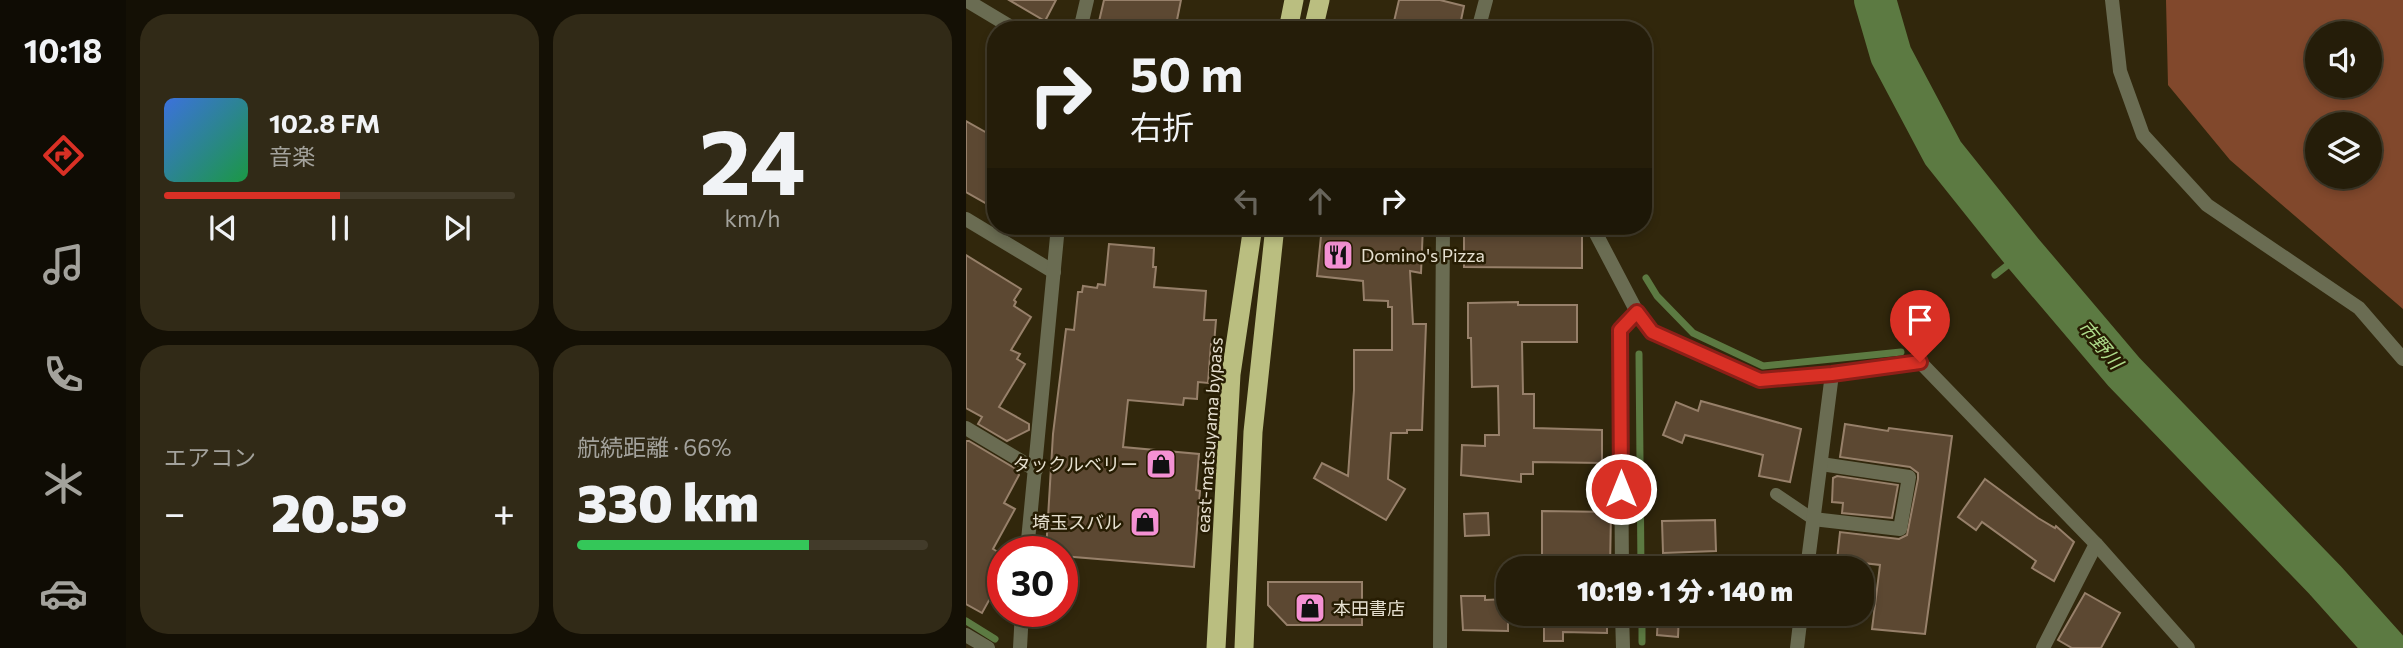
<!DOCTYPE html>
<html lang="ja">
<meta charset="utf-8">
<style>
:root{--surface:#251d09;--page:#312a17;--text:#f1f3f6;--muted:#a3a29c;--line:#423b2a;--accent:#d93025}
body{margin:0;font-family:Commissioner,"Noto Sans JP",sans-serif;background:var(--page);color:var(--text);height:100vh;display:flex;flex-direction:column;font-size:26px;white-space:nowrap}
*{box-sizing:border-box;margin:0}
p{font-size:23px;color:var(--muted)}
.icon{flex:none;width:38px;height:38px;fill:none;stroke:currentColor;stroke-width:2;stroke-linecap:round;stroke-linejoin:round}
.map{position:relative;flex:1;overflow:hidden}
.drawer{display:flex;flex-direction:column;gap:14px;padding:14px;background:#141005;width:840px}
.drawer>*{flex:none}
.guide{position:absolute;left:21px;top:21px;width:665px;height:214px;border-radius:28px;box-shadow:0 4px 10px #0003,0 0 0 2px var(--line);background:#251d09;color:var(--text);overflow:hidden}
.tools{position:absolute;left:1339px;top:21px;display:grid;gap:14px}
.tools a{display:grid;place-items:center;width:77px;height:77px;border-radius:50%;background:var(--surface);box-shadow:0 4px 10px #0003,0 0 0 2px var(--line);font-size:35px}
.speed{position:absolute;left:21px;top:536px;display:flex;gap:14px;font-size:35px;font-weight:700;text-align:center}
.speed>*{display:grid;place-content:center;width:91px;height:91px;border-radius:50%;background:var(--surface);box-shadow:0 4px 10px #0003,0 0 0 2px var(--line);line-height:1}
.speed .limit{border:10px solid #d22;background:#fff;color:#111}
.pin{position:absolute;display:grid;place-items:center;width:60px;height:60px;color:#fff;margin:-72px -30px;border-radius:50% 50% 50% 0;rotate:-45deg;box-shadow:0 0 7px #0007}
.pin .icon{rotate:45deg}
.me{position:absolute;width:77px;margin:-38px;rotate:0deg;stroke-linejoin:round;filter:drop-shadow(0 0 5px #0008)}
.turn{display:flex;align-items:center;gap:24px;height:147px;padding:0 28px;font-size:32px}
.turn .icon{width:91px;height:91px;stroke-width:2.5}
.turn b{display:block;font-size:49px;line-height:60px}
.lanes{display:flex;align-items:center;height:66px;padding:0 28px;background:#0003;justify-content:center;gap:35px;direction:ltr}
.lanes .off{opacity:.35}
.big{font-size:52px;font-weight:800;line-height:1.1}
.drawer .widget{flex:1;display:flex;flex-direction:column;justify-content:center;gap:10px;min-width:0;padding:0 24px;border-radius:28px;background:var(--page)}
.drawer .dial{align-items:center;gap:0}
.dial b{font-size:91px;line-height:1}
.song{display:flex;align-items:center;gap:21px}
.cover{width:84px;height:84px;border-radius:10px;background:linear-gradient(135deg,hsl(220 70% 55%),hsl(140 70% 35%))}
.played{height:7px;border-radius:4px;background:linear-gradient(90deg,var(--accent) 50%,var(--line) 50%)}
.keys{display:flex;justify-content:space-around;direction:ltr}
.heat{display:flex;justify-content:space-between;align-items:center;font-size:38px;direction:ltr}
.charge{height:10px;border-radius:5px;background:linear-gradient(90deg,#34c759 66%,var(--line) 0)}
.drawer .tiles{flex:1;display:grid;gap:14px;grid-template-columns:repeat(2,1fr)}
.trip{position:absolute;left:530px;top:556px;width:378px;height:70px;border-radius:28px;background:var(--surface);box-shadow:0 4px 10px #0003,0 0 0 2px var(--line);font-weight:800;line-height:70px;text-align:center}
main{display:flex;flex:1;min-height:0}
.tab-bar{display:flex;flex-direction:column;width:126px;justify-content:space-around;align-items:center;background:#0f0c04;color:var(--muted)}
.tab-bar .icon{width:49px;height:49px}
.tab-bar .selected{color:var(--accent)}
.tab-bar b{font-size:32px;color:var(--text)}
.map>svg:first-child{display:block}
.forest{fill:#81482c;fill-rule:evenodd}
.lines{fill:none;stroke-linecap:round;stroke-linejoin:round}
.stream{stroke:#5c7a42;stroke-width:7}
.river{stroke:#5c7a42;stroke-width:42}
.building{fill:#5c4832;stroke:#97806a;stroke-width:2}
.service{stroke:#6a6c52;stroke-width:12}
.minor{stroke:#6a6c52;stroke-width:14}
.tertiary{stroke:#6a6c52;stroke-width:14}
.trunk{stroke:#babe80;stroke-width:19}
.route-casing{stroke:#8d1f18;stroke-width:18}
.route{stroke:#d93025;stroke-width:12}
.labels{text-anchor:middle;dominant-baseline:central;stroke-width:5;stroke-linejoin:round;paint-order:stroke}
.poi-label{font-size:18px;fill:#e5dfcf;stroke:#271d03;text-anchor:start}
.street-label{font-size:18px;fill:#e5dfcf;stroke:#271d03}
.water-label{font-size:19px;font-style:italic;fill:#aedb8a;stroke:#271d03}
</style>
<main>
<nav class="tab-bar">
<b>10:18</b>
<svg class="icon selected" aria-label="directions" viewBox="0 0 24 24"><path d="M12 3l9 9-9 9-9-9zM9 14v-3h6M13 9l2 2-2 2"/></svg>
<svg class="icon" aria-label="music" viewBox="0 0 24 24"><path d="M9 18V5l10-2v13"/><circle cx="6" cy="18" r="3"/><circle cx="16" cy="16" r="3"/></svg>
<svg class="icon" aria-label="phone" viewBox="0 0 24 24"><path d="M5 4h4l2 5-3 2q2 4 5 5l2-3 5 2v4C11 20 4 13 5 4z"/></svg>
<svg class="icon" aria-label="climate" viewBox="0 0 24 24"><path d="M12 3v18M4 7l16 10M4 17L20 7"/></svg>
<svg class="icon" aria-label="car" viewBox="0 0 24 24"><path d="M5 17H2v-5l4-1 3-4h7l3 4 3 1v5h-3M9 17h6M6 11h13"/><circle cx="7" cy="17" r="2"/><circle cx="17" cy="17" r="2"/></svg>
</nav>
<section class="drawer">
<div class="tiles">
<div class="widget">
<div class="song"><i class="cover"></i><div><b>102.8 FM</b><p>音楽</p></div></div>
<div class="played"></div>
<div class="keys"><svg class="icon" aria-label="previous" viewBox="0 0 24 24"><path d="M18 5L8 12l10 7zM5 5v14"/></svg><svg class="icon" aria-label="pause" viewBox="0 0 24 24"><path d="M8 5v14M16 5v14"/></svg><svg class="icon" aria-label="next" viewBox="0 0 24 24"><path d="M6 5l10 7-10 7zM19 5v14"/></svg></div>
</div>
<div class="widget dial"><b>24</b><p>km/h</p></div>
<div class="widget"><p>エアコン</p>
<div class="heat"><a>−</a><b class="big">20.5°</b><a>+</a></div>
</div>
<div class="widget"><p>航続距離 · 66%</p><b class="big">330 km</b><div class="charge"></div></div>
</div>
</section>
<div class="map">
<svg width="1437" height="648" viewBox="0 0 1437 648">
<rect width="100%" height="100%" fill="#31270c"/>
<path class="forest" d="M1200,0H1437V309L1264,160L1202,85ZM1351,33H1404V86H1351ZM1351,124H1404V177H1351Z"/>
<g class="lines">
<g class="stream">
<polyline points="1029,275 1057,253"/>
<polyline points="680,278 691,296 727,333 797,366 935,352"/>
<polyline points="673,354 675,569"/>
<polyline points="676,614 676,642"/>
<polyline points="0,621 29,639"/>
</g>
<polyline class="river" points="909,0 925,55 977,153 1057,253 1158,372 1359,580 1420,648"/>
</g>
<g class="building">
<polygon points="43,0 90,0 79,21"/>
<polygon points="138,0 215,0 209,30 131,30"/>
<polygon points="433,0 474,0 498,6 493,30 426,30"/>
<polygon points="0,121 30,138 30,209 0,192"/>
<polygon points="356,226 400,230 400,226 457,226 455,273 444,271 447,324 460,324 456,430 441,430 441,433 425,433 422,479 439,489 420,520 348,478 356,463 382,476 388,390 388,350 426,350 426,307 422,307 422,301 398,300 397,281 351,276"/>
<polygon points="498,235 616,236 616,268 498,267"/>
<polygon points="143,244 188,248 187,267 190,267 188,287 240,291 238,320 250,320 248,344 245,344 242,383 232,382 231,399 218,398 217,405 162,400 157,447 233,454 230,490 234,491 228,567 96,556 96,551 80,551 87,434 100,329 108,330 112,292 116,292 117,286 131,288 132,284 139,285"/>
<polygon points="0,255 55,289 48,300 50,302 48,306 65,317 45,350 54,354 51,359 59,364 33,407 63,424 63,430 41,441 12,424 16,417 0,408"/>
<polygon points="552,302 552,305 611,305 611,342 556,342 557,394 568,394 568,428 636,430 636,463 567,462 567,474 555,474 555,482 495,475 496,445 519,446 519,435 533,435 532,386 506,387 505,338 502,338 502,303"/>
<polygon points="735,401 835,429 824,482 793,476 797,455 719,435 716,443 697,435 710,402 732,411"/>
<polygon points="879,424 922,431 923,428 986,436 959,634 906,629 914,565 871,560 874,532 933,539 941,535 952,479 952,473 944,467 874,457"/>
<polygon points="0,441 3,441 50,469 53,475 38,503 49,509 27,549 37,555 37,575 16,613 0,604"/>
<polygon points="871,476 932,485 926,518 876,513 877,503 866,502 867,478"/>
<polygon points="1019,479 1072,518 1089,528 1090,526 1108,542 1088,581 1066,568 1070,561 1016,522 1010,530 992,517"/>
<polygon points="576,511 645,512 644,569 576,569"/>
<polygon points="522,513 523,535 499,536 498,514"/>
<polygon points="749,520 750,551 697,553 696,521"/>
<polygon points="302,582 396,582 396,625 321,625 302,605"/>
<polygon points="1119,593 1154,613 1135,648 1106,648 1092,640"/>
<polygon points="495,596 519,596 519,600 542,599 542,631 497,630"/>
<polygon points="578,614 641,614 641,633 597,632 597,641 578,641"/>
<polygon points="692,614 713,614 712,637 691,635"/>
</g>
<g class="lines">
<polyline class="service" points="810,494 847,519"/>
<g class="minor">
<polyline points="114,30 121,0"/>
<polyline points="512,30 520,0"/>
<polyline points="0,219 88,272"/>
<polyline points="626,226 671,312 686,332 794,380 866,374 954,362 1130,544 1222,648"/>
<polyline points="0,428 70,470"/>
<polyline points="847,519 934,529 943,477 855,464"/>
<polyline points="656,569 654,330 671,312"/>
<polyline points="841,569 866,374"/>
<polyline points="656,614 657,648"/>
<polyline points="0,635 22,648"/>
<polyline points="474,648 477,226"/>
<polyline points="831,648 835,614"/>
<polyline points="1077,648 1130,544"/>
</g>
<g class="tertiary">
<polyline points="0,0 50,30"/>
<polyline points="1146,0 1154,71 1177,135 1241,205 1393,308 1437,359"/>
<polyline points="61,551 92,226"/>
<polyline points="54,648 56,611"/>
</g>
<g class="trunk">
<polyline points="322,30 328,0"/>
<polyline points="347,30 354,0"/>
<polyline points="250,648 265,374 287,226"/>
<polyline points="278,648 287,432 309,226"/>
</g>
</g>
<g class="lines">
<g class="route-casing">
<polyline id="route" points="655,489 654,330 671,312 686,332 794,380 866,374 954,362"/>
</g>
<use href="#route" class="route"/>
</g>
<defs>
<g id="restaurant-square" transform="scale(1.575)"><rect x="-9" y="-9" width="18" height="18" rx="4" fill="#f491d3" stroke="#271d03"/><path d="M-5-6h1v4h1v-4h1v4h1v-4h1v5L-1.5 .5V6h-2V.5L-5-1ZM5-6V6H3V1.5H1.5Q1.5-4 5-6Z" fill="#111"/></g>
<g id="shop-square" transform="scale(1.575)"><rect x="-9" y="-9" width="18" height="18" rx="4" fill="#f491d3" stroke="#271d03"/><path d="M-5-2.5h2.3a2.7 3.5 0 0 1 5.4 0H5L5.5 6h-11ZM-1.5-2.5h3a1.5 2.3 0 0 0-3 0Z" fill="#111"/></g>
</defs>
<g fill-rule="evenodd">
<use href="#restaurant-square" x="372" y="255"/>
<use href="#shop-square" x="195" y="464"/>
<use href="#shop-square" x="179" y="522"/>
<use href="#shop-square" x="344" y="608"/>
</g>
<g class="labels">
<g class="poi-label">
<text x="395" y="255">Domino's Pizza</text>
<text x="172" y="464" text-anchor="end">タックルベリー</text>
<text x="156" y="522" text-anchor="end">埼玉スバル</text>
<text x="367" y="608">本田書店</text>
</g>
<g class="street-label">
<text transform="translate(243 435) rotate(-86)">east-matsuyama bypass</text>
</g>
<g class="water-label">
<text transform="translate(1135 344) rotate(50)">市野川</text>
</g>
</g>
</svg>
<div class="tools">
<a><svg class="icon" aria-label="sound" viewBox="0 0 24 24"><path d="M4 9h4l5-4v14l-5-4H4zM17 9q2 3 0 6"/></svg></a>
<a><svg class="icon" aria-label="layers" viewBox="0 0 24 24"><path d="M12 4l9 5-9 5-9-5zM3 14l9 5 9-5"/></svg></a>
</div>
<div class="speed"><div class="limit">30</div></div>
<div class="pin" style="left:954px;top:362px;background:#d93025"><svg class="icon" aria-label="arrive" viewBox="0 0 24 24"><path d="M6 21V4h12l-3 4 3 4H6"/></svg></div>
<svg class="me" style="left:655px;top:489px" viewBox="-20 -20 40 40"><circle r="17" fill="#d93025" stroke="#fff" stroke-width="3"/><path d="M0-11L8 9 0 5-8 9z" fill="#fff"/></svg>
<div class="trip">10:19 · 1 分 · 140 m</div>
<div class="guide">
<div class="turn"><svg class="icon" aria-label="right" viewBox="0 0 24 24"><path d="M7 20v-9h11M14 6l5 5-5 5"/></svg><div><b>50 m</b>右折</div></div>
<div class="lanes"><svg class="icon off" aria-label="left" viewBox="0 0 24 24"><path d="M17 20v-9H6M10 6l-5 5 5 5"/></svg><svg class="icon off" aria-label="ahead" viewBox="0 0 24 24"><path d="M12 20V5M6 11l6-6 6 6"/></svg><svg class="icon" aria-label="right" viewBox="0 0 24 24"><path d="M7 20v-9h11M14 6l5 5-5 5"/></svg></div>
</div>
</div>
</main>
